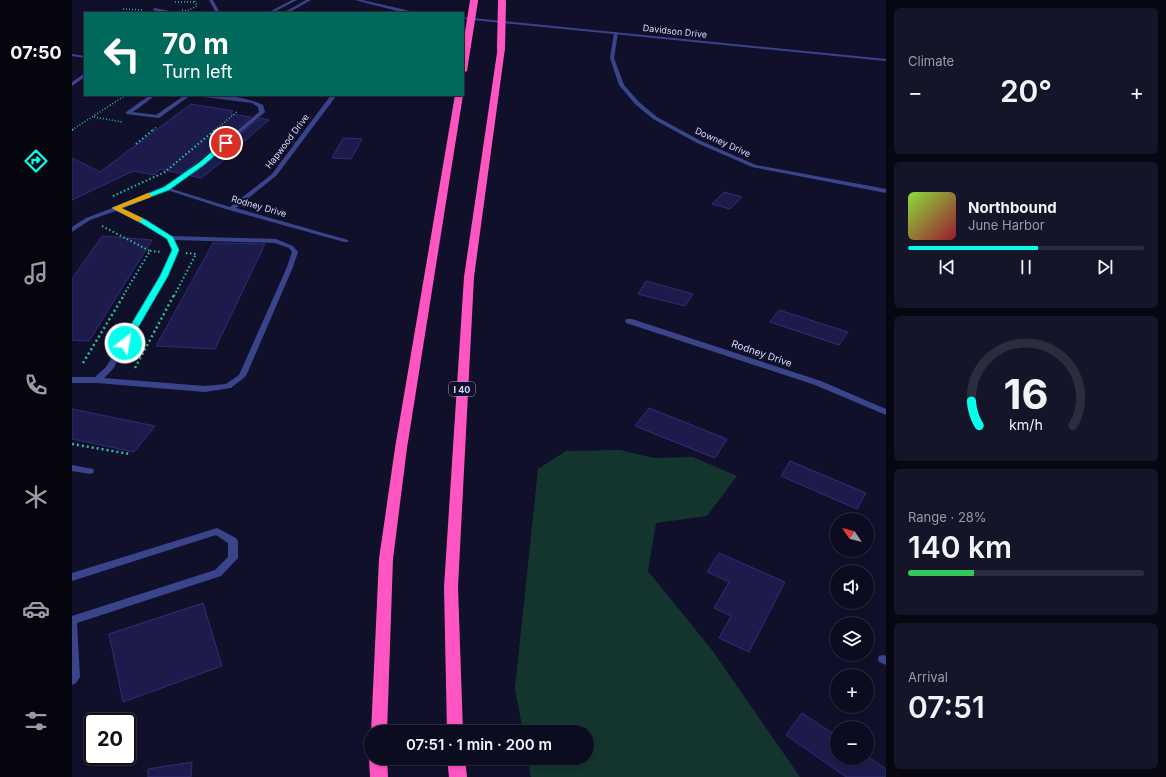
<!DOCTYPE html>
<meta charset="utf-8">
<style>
:root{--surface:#0c0c20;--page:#151529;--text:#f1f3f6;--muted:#9a9ba5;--line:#2c2c3e;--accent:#06ffed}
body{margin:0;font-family:Inter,sans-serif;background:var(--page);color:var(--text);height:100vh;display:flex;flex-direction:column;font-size:15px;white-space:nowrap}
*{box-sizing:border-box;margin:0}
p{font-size:13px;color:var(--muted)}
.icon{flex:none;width:22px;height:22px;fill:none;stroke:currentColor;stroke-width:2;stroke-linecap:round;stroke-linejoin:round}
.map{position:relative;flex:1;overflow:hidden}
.side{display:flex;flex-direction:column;gap:8px;padding:8px;background:#070712;width:280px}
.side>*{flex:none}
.guide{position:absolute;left:12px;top:12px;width:380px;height:84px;border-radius:0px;box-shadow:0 2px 6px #0003,0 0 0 1px var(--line);background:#00695c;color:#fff;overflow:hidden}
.needle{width:26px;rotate:305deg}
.controls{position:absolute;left:758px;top:513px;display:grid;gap:8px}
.controls a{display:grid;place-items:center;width:44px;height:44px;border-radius:50%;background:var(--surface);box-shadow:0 2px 6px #0003,0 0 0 1px var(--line);font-size:20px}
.speed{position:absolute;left:12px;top:713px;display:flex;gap:8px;font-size:20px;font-weight:700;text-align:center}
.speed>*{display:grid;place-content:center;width:52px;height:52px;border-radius:50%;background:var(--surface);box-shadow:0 2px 6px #0003,0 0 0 1px var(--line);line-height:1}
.speed .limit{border:2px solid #111;border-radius:6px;background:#fff;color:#111}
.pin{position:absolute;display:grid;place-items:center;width:34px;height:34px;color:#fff;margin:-17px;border:2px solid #fff;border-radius:50%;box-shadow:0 1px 4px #0007}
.me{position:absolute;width:44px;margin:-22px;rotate:31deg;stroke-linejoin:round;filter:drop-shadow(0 0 3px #0008)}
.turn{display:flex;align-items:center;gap:14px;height:84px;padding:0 12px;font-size:18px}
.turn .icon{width:52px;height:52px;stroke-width:2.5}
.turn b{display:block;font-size:28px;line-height:34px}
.big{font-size:30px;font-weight:600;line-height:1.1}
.side .tile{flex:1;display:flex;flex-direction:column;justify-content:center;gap:6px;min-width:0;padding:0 14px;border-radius:6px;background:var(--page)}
.side .dial{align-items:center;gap:0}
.dial svg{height:104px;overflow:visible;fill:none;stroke:var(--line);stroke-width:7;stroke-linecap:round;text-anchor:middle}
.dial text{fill:var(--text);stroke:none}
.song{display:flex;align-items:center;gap:12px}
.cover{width:48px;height:48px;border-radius:6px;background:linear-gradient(135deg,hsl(90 70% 55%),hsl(350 70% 35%))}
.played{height:4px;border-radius:2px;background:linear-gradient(90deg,var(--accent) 55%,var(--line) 55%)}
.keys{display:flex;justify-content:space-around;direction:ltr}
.heat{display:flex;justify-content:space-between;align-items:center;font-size:22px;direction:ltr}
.charge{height:6px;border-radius:3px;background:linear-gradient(90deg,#34c759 28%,var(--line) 0)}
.trip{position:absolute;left:292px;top:725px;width:230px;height:40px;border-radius:20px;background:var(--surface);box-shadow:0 2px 6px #0003,0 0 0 1px var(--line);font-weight:600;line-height:40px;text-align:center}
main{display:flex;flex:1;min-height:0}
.tabs{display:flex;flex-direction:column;width:72px;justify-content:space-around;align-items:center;background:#05050d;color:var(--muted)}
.tabs .icon{width:28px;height:28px}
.tabs .on{color:var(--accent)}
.tabs b{font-size:18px;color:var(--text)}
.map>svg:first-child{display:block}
.green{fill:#13352e}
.building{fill:#1d1b4c;stroke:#2f2d79}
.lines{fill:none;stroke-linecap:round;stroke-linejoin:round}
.path-far2{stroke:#2cc09e;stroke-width:1.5;stroke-dasharray:1 2;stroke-linecap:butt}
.path-far1{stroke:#2cc09e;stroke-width:2;stroke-dasharray:1.5 2.5;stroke-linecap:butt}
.path{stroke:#2cc09e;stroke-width:2.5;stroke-dasharray:2 3;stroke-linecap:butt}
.service{fill:#3a448b;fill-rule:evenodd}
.minor{fill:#3a448b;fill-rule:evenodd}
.tertiary{fill:#3a448b;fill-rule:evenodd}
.motorway{fill:#ff55c3;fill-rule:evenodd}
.motorway-bridge{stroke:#ff55c3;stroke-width:8}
.route{fill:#06ffed;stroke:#04a69a}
.slow{fill:#f59e0b}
.labels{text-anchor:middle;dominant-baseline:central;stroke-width:4;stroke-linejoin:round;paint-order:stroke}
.far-street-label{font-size:9px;fill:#dadcff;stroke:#10102b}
.shield{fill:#10102b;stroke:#9d9fbf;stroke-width:1}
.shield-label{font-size:9px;font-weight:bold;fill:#dadcff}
.street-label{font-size:10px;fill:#dadcff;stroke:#10102b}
</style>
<main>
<nav class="tabs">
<b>07:50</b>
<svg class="icon on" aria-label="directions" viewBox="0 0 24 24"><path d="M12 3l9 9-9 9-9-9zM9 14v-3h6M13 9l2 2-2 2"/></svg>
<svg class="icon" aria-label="music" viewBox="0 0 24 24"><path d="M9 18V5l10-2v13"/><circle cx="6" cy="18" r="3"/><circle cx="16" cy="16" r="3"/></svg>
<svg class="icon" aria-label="phone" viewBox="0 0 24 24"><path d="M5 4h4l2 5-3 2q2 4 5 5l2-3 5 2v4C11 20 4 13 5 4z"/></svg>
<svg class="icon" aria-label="climate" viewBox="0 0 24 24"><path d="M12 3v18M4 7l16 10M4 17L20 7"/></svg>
<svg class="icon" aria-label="car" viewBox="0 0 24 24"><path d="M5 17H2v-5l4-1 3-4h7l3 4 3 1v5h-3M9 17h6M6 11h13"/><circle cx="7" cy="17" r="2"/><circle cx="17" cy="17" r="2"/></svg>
<svg class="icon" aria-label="filters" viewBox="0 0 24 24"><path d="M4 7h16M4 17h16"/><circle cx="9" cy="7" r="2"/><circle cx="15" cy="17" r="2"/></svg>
</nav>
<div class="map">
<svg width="814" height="777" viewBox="0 0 814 777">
<rect width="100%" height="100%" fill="#10102b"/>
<polygon class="green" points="548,450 582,458 621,457 665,476 635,516 584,523 576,571 640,650 728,777 459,777 455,758 515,758 515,732 451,732 443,688 466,469 494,451"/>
<g class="building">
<polygon points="119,104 161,111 158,114 179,117 110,174 88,169 82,175 61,171 0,200 0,158 28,172"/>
<polygon points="188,118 197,120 160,152 161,153 129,178 119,176"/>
<polygon points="271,138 290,139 279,159 260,158"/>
<polygon points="652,192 670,197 658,209 640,204"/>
<polygon points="30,236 80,240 17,341 0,340 0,279"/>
<polygon points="141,243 193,244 143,349 84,346"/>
<polygon points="574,281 621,294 613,306 566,294"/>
<polygon points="707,310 776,332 767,345 698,322"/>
<polygon points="577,408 655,439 643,458 563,426"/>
<polygon points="0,409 83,426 62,452 0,439"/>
<polygon points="718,461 794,493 785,509 709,476"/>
<polygon points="647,553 713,582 677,652 647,638 659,616 642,608 657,582 635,572"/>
<polygon points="131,603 150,666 51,702 37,634"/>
<polygon points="730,713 765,736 765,758 798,758 814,769 814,777 774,777 714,735"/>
<polygon points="120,762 119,777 76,777 76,769"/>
</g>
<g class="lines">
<g class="path-far2">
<polyline points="103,2 123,2"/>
<polyline points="51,9 72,10"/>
<polyline points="110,10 115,11 125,6 122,0"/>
<polyline points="22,117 50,122"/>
<polyline points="0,130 54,95"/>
<polyline points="81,130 85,127"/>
<polyline points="143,130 166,111"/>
</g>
<g class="path-far1">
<polyline points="0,130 2,129"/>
<polyline points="64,144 82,129"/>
<polyline points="41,196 93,172 144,129"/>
<polyline points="30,226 78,251 51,296"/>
<polyline points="78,251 90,252"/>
<polyline points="102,296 124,254 114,253"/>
</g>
<g class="path">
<polyline points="11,363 52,295"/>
<polyline points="63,368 102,295"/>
<polyline points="0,444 58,454"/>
</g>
<g class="service">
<polygon points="137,0 141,0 148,13 144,13"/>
<polygon points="220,0 225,0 200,13 195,13"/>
<polygon points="234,0 239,0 216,13 211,13"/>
<polygon points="83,8 102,12 102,13 94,13 81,10 81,9"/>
<polygon points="0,54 13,56 13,58 0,56"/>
<polygon points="13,73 13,77 0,86 0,82"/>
<polygon points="78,95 84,95 61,112 84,115 113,95 119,95 87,118 54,114 54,112"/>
<path d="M129,95C149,95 173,96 191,105L193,112L132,164L97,190L49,209L73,220L100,236L204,239L221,246L226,252L221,267L174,376L159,388L133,392L25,383H0V377H23L34,367L89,276L100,250L96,239L69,222L44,211L18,220L0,232V227L14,218L93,188L128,162L187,112L186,107L180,103L132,97ZM103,240L203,243L217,248L220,252L215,267L167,375L154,384L133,386L32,378L41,369L95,276L106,250Z"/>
<polygon points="0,465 21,469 22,471 21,473 18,474 0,471"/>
<polygon points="145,528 164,538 166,541 166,558 149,576 5,623 8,677 4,683 0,685 0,616 143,570 156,557 156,543 144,535 0,581 0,573"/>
</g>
<g class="minor">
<polygon points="544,32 546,33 542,58 552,85 567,102 585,117 629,141 684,165 814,189 814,193 680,167 625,143 581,119 563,104 547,85 538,58 542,33"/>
<polygon points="259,95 265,95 204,176 164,208 276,240 276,242 272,242 157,210 92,189 95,187 97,188 158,207 200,174"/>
<polygon points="554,319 560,319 749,381 814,409 814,415 743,385 554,323 553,321"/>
<polygon points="811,655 814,656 814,665 807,662 806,659 807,656"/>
</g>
<g class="tertiary">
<polygon points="283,0 290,0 347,13 333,13"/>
<polygon points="391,17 814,59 814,61 391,19"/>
</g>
<g class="motorway">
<polygon points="392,43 398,43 399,45 395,71 391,73 391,48"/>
<polygon points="426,46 429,46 433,48 402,277 386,587 391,732 375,732 372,587 392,277"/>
<polygon points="383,95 391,95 335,448 321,559 315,732 299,733 307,559 323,448"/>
<polygon points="299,754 299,758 315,758 316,777 298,777 297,758"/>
<polygon points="375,758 393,758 395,777 377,777"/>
</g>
<g class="motorway-bridge">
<polyline points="395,45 402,1"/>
<polyline points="429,48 430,2"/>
</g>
</g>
<polygon class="route" points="152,141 157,143 132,165 97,190 49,208 74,220 101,237 107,250 96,276 57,343 53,345 50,345 48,343 88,276 100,250 95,239 69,223 40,208 92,187 128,162"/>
<polygon class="slow" points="76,193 79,194 79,197 49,208 70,218 70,221 65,221 40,208"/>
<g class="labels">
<g class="far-street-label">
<text transform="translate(603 31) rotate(6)">Davidson Drive</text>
<text transform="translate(215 141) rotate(-53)">Hapwood Drive</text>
<text transform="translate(651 142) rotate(24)">Downey Drive</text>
<text transform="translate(187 206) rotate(16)">Rodney Drive</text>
</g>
<rect class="shield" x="377" y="382" width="26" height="14" rx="3"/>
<g class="shield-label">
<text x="390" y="389">I 40</text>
</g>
<g class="street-label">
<text transform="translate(690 353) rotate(19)">Rodney Drive</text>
</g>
</g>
</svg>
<div class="controls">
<a><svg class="needle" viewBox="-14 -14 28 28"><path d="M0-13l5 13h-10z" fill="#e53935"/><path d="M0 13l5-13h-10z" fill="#9a9ba5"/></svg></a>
<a><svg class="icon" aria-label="sound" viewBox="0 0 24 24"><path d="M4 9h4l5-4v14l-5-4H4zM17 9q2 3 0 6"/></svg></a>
<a><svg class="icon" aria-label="layers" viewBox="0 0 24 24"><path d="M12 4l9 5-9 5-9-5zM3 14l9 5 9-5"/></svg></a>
<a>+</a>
<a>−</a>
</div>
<div class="speed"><div class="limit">20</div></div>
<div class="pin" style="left:154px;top:143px;background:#d93025"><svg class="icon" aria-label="arrive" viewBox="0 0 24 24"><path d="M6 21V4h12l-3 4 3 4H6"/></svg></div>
<svg class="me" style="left:53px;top:343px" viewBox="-20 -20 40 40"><circle r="17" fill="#06ffed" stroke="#fff" stroke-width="3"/><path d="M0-11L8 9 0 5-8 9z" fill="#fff"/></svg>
<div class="trip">07:51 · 1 min · 200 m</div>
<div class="guide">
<div class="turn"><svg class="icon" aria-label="left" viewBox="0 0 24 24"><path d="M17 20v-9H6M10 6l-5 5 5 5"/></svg><div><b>70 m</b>Turn left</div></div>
</div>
</div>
<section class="side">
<div class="tile"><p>Climate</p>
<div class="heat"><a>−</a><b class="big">20°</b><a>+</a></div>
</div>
<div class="tile">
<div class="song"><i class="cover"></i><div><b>Northbound</b><p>June Harbor</p></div></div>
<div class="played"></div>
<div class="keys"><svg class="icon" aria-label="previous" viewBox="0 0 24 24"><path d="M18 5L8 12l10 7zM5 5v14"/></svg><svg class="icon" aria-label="pause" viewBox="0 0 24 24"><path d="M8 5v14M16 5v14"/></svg><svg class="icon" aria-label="next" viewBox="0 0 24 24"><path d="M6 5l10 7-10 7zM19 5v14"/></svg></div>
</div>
<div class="tile dial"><svg viewBox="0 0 100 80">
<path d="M14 69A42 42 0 1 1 86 69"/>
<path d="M14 69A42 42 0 0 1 8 50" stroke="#06ffed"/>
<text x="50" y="56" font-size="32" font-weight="700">16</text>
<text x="50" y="72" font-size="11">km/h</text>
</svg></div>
<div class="tile"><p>Range · 28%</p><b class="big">140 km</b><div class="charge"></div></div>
<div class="tile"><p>Arrival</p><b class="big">07:51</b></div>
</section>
</main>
